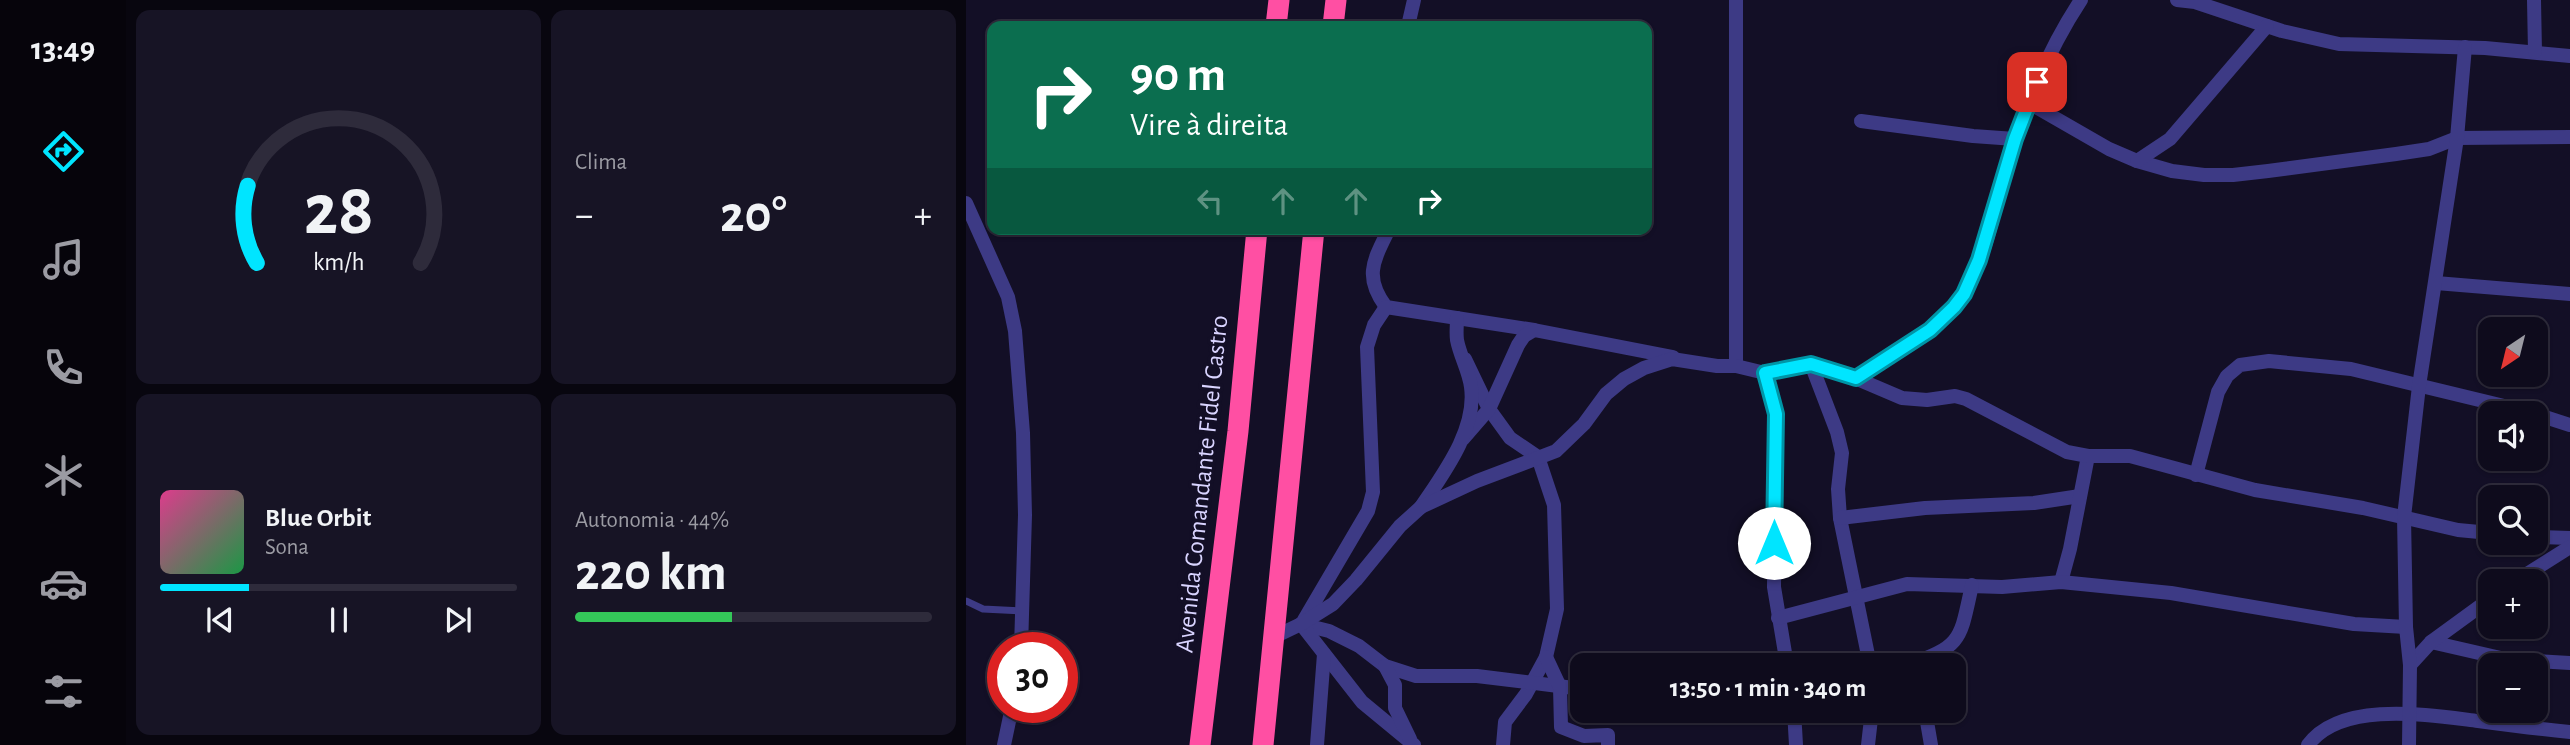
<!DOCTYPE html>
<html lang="pt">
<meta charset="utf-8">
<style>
:root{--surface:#0e0b1c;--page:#171425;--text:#f1f3f6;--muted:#9b9ba3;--line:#2e2b3b;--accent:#00e5ff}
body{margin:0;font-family:"Alegreya Sans",sans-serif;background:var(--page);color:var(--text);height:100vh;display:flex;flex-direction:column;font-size:26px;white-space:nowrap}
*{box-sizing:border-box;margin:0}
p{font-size:23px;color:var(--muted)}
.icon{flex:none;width:38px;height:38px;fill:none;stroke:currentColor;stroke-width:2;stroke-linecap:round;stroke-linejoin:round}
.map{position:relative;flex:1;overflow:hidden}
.drawer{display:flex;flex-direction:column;gap:10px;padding:10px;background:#08060f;width:840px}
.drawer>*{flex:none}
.top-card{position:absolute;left:21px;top:21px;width:665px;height:214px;border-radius:14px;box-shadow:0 2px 5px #0004,0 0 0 2px var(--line);background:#0b6e4f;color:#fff;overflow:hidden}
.needle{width:46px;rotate:215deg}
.buttons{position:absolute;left:1512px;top:317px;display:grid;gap:14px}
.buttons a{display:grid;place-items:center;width:70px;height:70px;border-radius:14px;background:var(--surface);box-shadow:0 2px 5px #0004,0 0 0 2px var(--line);font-size:35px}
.speed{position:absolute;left:21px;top:632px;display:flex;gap:14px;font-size:35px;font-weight:700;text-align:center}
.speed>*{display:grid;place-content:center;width:91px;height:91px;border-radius:50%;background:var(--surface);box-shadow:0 2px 5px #0004,0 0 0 2px var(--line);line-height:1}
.speed .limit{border:10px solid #d22;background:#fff;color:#111}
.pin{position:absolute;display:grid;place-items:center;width:60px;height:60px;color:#fff;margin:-30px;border-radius:14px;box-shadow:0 4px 10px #0006}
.me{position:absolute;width:77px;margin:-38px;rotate:0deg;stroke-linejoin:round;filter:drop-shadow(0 0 5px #0008)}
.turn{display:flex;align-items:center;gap:24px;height:147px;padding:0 28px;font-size:32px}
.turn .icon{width:91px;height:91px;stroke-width:2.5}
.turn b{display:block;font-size:49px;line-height:60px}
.lanes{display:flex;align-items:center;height:66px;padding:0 28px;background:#0003;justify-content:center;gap:35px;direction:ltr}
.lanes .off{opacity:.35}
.big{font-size:52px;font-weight:700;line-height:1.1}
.drawer .card{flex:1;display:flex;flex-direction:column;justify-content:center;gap:10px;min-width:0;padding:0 24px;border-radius:14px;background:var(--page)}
.drawer .dial{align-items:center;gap:0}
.dial svg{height:182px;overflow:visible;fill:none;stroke:var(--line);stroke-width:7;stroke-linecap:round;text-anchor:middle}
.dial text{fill:var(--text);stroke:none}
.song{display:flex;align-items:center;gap:21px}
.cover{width:84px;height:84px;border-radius:10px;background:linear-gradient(135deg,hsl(330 70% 55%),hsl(140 70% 35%))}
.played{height:7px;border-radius:4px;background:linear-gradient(90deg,var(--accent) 25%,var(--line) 25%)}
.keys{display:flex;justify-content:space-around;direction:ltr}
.heat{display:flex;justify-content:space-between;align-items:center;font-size:38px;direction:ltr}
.charge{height:10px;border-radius:5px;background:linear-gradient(90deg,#34c759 44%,var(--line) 0)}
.drawer .tiles{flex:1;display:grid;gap:10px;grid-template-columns:repeat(2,1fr)}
.trip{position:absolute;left:604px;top:653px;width:396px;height:70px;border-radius:14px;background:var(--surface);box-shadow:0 2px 5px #0004,0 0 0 2px var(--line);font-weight:700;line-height:70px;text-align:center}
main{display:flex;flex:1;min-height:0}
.dock{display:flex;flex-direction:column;width:126px;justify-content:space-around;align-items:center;background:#06040b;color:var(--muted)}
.dock .icon{width:49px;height:49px}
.dock .active{color:var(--accent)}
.dock b{font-size:32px;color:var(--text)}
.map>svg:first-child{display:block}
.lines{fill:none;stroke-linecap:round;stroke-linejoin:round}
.service{stroke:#3d3a85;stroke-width:7}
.minor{stroke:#3d3a85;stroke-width:14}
.motorway{stroke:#ff4fa3;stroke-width:21}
.route-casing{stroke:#0095a6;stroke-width:18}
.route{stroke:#00e5ff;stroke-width:12}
.labels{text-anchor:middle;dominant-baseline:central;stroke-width:7;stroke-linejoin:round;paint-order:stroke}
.street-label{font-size:26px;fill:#d9d4ff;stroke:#130f26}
</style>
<main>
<nav class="dock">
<b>13:49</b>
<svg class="icon active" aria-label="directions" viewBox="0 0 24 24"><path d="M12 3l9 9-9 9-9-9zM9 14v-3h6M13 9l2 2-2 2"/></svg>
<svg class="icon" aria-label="music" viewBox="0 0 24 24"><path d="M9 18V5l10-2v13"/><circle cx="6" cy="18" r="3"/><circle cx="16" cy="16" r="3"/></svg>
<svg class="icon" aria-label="phone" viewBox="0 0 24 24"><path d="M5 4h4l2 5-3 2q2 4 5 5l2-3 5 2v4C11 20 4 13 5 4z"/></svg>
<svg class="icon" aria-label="climate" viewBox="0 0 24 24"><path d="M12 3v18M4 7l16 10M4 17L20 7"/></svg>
<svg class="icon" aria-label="car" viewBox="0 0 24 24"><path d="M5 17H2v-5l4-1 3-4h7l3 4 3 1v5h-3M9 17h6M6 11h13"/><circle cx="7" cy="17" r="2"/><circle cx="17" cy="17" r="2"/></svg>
<svg class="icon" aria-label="filters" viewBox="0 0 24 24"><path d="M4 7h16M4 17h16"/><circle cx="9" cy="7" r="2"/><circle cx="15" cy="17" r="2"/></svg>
</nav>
<section class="drawer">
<div class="tiles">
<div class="card dial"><svg viewBox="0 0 100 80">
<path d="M14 69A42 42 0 1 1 86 69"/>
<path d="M14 69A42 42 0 0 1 10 35" stroke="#00e5ff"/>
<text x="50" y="56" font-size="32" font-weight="700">28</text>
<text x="50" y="72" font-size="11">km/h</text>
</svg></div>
<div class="card"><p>Clima</p>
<div class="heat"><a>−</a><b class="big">20°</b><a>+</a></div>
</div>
<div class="card">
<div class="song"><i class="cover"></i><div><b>Blue Orbit</b><p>Sona</p></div></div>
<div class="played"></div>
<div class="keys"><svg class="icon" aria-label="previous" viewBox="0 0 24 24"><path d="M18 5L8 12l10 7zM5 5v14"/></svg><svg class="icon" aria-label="pause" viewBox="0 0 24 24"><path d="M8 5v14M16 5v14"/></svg><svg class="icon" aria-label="next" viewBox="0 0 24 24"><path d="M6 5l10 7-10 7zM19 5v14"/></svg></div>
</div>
<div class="card"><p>Autonomia · 44%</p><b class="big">220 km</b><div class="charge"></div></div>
</div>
</section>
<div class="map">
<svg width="1604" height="745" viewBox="0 0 1604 745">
<rect width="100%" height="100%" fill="#130f26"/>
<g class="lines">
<polyline class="service" points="0,601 17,609 56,611"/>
<g class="minor">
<polyline points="1211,0 1229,2 1316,31 1373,44 1519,48 1604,56"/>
<polyline points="1568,0 1569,52"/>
<polyline points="442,26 448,0"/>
<polyline points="1063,103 1143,149 1171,161 1206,171 1238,175 1267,175 1302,171 1430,154 1463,149 1491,138 1604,137"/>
<polyline points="895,121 1007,136 1049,139"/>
<polyline points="1171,161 1204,139 1301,26"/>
<polyline points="0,203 42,297 49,331 57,433 59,515 55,648"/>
<path d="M423,229C408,260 397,276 420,307L568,330"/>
<polyline points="1470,283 1604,294"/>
<polyline points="499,359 523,409 544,438 572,457 588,505 591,609 580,657 560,694 539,722 537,745"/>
<polyline points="845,364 871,432 876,453 872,489 874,518 904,665"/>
<polyline points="770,366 770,0"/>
<polyline points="799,373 810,414 808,587 821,665"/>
<path d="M890,378C923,356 964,337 989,305C1018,270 1026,218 1038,176C1058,112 1078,56 1115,0"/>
<polyline points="1570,414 1604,425"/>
<polyline points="497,439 523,409 552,345 558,336 568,330 707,357"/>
<polyline points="1230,475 1252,392 1261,376 1274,365 1303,361 1385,369 1567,413"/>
<path d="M455,507C477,474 511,430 505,387C503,371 494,356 491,340C490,333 491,325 491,318"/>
<polyline points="874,518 959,508 1068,503 1114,496"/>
<polyline points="1570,537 1604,538"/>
<polyline points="1550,581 1604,547"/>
<polyline points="1095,582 1104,549 1122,456"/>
<polyline points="812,618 941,584 1036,587 1095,582 1205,593 1388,624 1440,627"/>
<polyline points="338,620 402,511 407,492 401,347 408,325 420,307"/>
<polyline points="335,624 363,631 393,646 419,666 450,676 511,676 616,689"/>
<polyline points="335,624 396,702 448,745"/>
<polyline points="308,637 335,624 367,604 390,580 434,526 455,507 511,481 590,451 618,424 640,394 658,379 678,368 706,359 751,366 770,366 799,373 845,364 875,372 936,398 961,400 989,396 1000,399 1101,452 1122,456 1164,456 1289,490 1397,508 1492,530 1524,533"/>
<polyline points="1465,642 1539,659 1604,663"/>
<polyline points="580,657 594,687 595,727 618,736 642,735 642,745"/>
<path d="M942,665C997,646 994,639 1006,585"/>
<polyline points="1444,665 1465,642 1524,599"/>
<polyline points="419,666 429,685 429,708 444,739"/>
<polyline points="828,710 830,745"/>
<polyline points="959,710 965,745"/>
<polyline points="38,745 46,707"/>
<polyline points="351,745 358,654"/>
<polyline points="902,745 906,710"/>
<path d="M1342,745C1375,700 1463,715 1512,721C1542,725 1573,729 1604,732"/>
<polyline points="1443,745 1444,665 1440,627 1438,517 1453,386 1491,138 1499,47"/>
</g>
<g class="motorway">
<polyline points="310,26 313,0"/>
<polyline points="367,26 370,0"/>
<polyline points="234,745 272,431 291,229"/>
<polyline points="297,745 348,229"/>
</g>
</g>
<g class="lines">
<g class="route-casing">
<polyline id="route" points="808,543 810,414 799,373 845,364 890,378 964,330 988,307 998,294 1013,260 1049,139 1071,82"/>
</g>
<use href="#route" class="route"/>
</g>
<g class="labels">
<g class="street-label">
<text transform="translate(236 484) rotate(-84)">Avenida Comandante Fidel Castro</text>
</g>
</g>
</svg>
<div class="buttons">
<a><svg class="needle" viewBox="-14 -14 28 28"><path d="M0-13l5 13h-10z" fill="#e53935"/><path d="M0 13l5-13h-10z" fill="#9b9ba3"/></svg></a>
<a><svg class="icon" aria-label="sound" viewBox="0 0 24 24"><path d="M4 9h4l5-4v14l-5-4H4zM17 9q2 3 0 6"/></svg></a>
<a><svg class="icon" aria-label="search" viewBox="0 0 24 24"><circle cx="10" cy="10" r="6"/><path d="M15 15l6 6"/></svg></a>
<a>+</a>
<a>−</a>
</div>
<div class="speed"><div class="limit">30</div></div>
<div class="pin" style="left:1071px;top:82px;background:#d93025"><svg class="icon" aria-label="arrive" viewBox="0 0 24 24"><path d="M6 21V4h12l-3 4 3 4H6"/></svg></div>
<svg class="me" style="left:808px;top:543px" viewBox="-20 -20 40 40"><circle r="19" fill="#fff"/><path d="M0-13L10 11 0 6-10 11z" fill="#00e5ff"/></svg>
<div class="trip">13:50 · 1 min · 340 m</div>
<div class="top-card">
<div class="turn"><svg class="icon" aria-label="right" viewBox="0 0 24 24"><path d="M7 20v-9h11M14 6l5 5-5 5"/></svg><div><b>90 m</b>Vire à direita</div></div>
<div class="lanes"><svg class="icon off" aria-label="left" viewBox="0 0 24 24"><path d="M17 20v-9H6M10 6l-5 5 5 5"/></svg><svg class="icon off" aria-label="ahead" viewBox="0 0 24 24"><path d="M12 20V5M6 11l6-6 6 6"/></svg><svg class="icon off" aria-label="ahead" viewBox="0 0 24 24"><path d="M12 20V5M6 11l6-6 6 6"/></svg><svg class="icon" aria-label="right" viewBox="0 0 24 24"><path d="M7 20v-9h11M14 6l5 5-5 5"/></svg></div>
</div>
</div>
</main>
